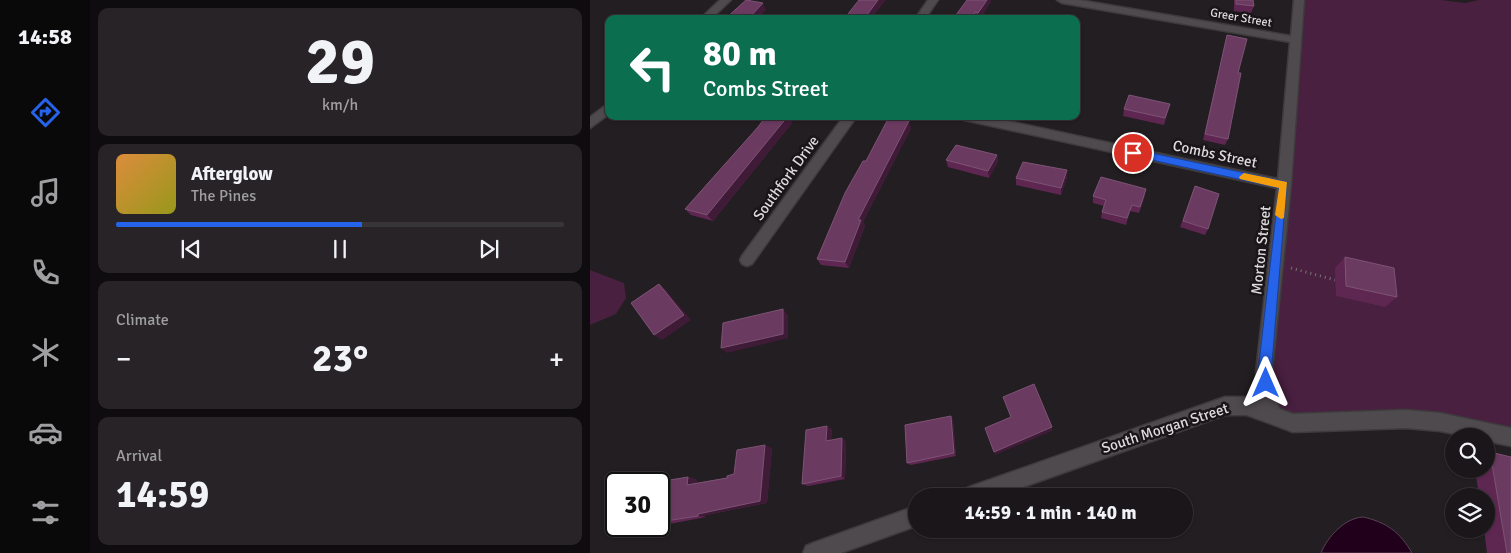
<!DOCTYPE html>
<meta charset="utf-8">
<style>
:root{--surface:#1a1619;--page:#272326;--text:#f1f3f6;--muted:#9f9fa2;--line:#383538;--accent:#2563eb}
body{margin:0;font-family:Signika,sans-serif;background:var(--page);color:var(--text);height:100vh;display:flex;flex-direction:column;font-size:19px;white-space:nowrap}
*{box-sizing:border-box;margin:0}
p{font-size:16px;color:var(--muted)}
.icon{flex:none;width:28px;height:28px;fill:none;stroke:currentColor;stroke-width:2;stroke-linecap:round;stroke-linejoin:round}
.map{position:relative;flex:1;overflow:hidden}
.sheet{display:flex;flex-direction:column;gap:8px;padding:8px;background:#0e0c0e;width:500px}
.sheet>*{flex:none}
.top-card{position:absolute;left:15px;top:15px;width:475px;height:105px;border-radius:10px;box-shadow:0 1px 4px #0004,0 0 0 1px var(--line);background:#0b6e4f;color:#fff;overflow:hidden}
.buttons{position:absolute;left:855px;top:428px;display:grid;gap:10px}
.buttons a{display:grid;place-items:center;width:50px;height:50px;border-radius:50%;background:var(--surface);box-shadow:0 1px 4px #0004,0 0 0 1px var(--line);font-size:25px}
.speed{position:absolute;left:15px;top:472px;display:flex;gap:10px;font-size:25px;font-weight:700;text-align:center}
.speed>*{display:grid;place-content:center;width:65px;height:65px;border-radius:50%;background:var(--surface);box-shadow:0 1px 4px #0004,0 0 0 1px var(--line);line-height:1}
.speed .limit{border:2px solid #111;border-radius:8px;background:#fff;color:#111}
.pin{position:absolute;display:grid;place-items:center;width:42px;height:42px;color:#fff;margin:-21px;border:2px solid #fff;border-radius:50%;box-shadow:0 1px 5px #0007}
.me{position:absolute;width:55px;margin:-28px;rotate:0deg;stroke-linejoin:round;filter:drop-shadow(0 0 4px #0008)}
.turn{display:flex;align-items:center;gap:18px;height:105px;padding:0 15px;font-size:22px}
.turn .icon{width:65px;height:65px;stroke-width:2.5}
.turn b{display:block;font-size:35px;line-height:42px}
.big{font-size:38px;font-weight:800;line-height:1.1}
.sheet .card{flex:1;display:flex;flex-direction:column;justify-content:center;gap:8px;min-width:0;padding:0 18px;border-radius:10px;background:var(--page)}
.sheet .dial{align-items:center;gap:0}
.dial b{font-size:65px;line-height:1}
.song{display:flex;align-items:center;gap:15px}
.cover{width:60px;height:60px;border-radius:8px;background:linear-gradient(135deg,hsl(30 70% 55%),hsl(60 70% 35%))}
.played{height:5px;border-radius:2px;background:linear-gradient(90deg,var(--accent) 55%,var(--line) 55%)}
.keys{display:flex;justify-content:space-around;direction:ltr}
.heat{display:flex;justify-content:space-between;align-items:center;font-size:28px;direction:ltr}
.trip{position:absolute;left:318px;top:488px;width:285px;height:50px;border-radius:25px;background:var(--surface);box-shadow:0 1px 4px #0004,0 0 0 1px var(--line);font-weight:800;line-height:50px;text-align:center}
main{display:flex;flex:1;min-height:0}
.tabs{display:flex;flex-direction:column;width:90px;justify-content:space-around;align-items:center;background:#0a090a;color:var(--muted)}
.tabs .icon{width:35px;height:35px}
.tabs .active{color:var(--accent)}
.tabs b{font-size:22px;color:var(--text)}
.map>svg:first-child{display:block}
.green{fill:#492040}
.water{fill:#20001a;stroke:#594254}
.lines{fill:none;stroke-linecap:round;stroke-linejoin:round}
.street-casing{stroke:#3e3b3d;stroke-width:3}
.path{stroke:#787577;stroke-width:3;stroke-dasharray:1 4;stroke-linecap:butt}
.street{fill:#4f4a4e;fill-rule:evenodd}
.wall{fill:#5e2752}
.shaded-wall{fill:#401b38}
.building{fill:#6b3a61;stroke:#7d5375}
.route{fill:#2563eb;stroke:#184099}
.slow{fill:#f59e0b}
.labels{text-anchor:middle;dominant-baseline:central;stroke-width:5;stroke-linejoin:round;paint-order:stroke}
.far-street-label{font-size:12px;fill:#dedbdd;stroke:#191518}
.street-label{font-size:15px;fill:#dedbdd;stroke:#191518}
</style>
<main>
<nav class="tabs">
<b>14:58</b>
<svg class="icon active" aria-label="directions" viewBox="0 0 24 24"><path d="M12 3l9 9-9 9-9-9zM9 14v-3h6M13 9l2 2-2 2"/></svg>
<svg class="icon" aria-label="music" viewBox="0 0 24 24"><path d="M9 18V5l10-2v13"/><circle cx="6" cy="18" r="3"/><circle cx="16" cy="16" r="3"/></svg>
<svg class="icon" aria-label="phone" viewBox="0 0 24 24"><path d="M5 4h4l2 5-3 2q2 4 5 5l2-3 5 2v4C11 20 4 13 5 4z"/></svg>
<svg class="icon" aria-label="climate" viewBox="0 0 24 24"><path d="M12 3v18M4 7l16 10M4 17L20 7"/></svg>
<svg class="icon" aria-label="car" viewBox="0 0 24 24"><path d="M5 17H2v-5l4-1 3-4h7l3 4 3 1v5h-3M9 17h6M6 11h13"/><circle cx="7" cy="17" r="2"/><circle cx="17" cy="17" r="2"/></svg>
<svg class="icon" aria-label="filters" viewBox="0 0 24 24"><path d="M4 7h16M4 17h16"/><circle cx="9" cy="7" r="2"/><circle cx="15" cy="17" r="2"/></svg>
</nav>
<section class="sheet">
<div class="card dial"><b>29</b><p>km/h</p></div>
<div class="card">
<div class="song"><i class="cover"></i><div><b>Afterglow</b><p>The Pines</p></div></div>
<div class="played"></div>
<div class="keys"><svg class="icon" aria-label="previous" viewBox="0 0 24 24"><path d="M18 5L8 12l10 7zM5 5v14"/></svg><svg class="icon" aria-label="pause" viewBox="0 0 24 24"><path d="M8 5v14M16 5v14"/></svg><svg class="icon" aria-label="next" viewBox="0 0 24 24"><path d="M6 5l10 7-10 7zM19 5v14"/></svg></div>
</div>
<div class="card"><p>Climate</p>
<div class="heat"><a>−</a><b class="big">23°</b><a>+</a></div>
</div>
<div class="card"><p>Arrival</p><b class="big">14:59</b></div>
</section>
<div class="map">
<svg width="921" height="553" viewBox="0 0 921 553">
<rect width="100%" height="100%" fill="#221e21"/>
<g class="green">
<polygon points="709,0 851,0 875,3 889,0 921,0 921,437 850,422 693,420 674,372"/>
<polygon points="0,270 34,283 36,298 26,314 0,325"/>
</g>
<path class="water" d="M773,517C796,522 810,532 822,553H731C738,536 755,518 773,517Z"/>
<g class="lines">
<g class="street-casing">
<g id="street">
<polygon points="130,0 141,0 121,19 110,19"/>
<polygon points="338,0 348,0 335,19 325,19"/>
<polygon points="467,0 489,0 701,36 704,0 714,0 701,185 682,372 688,405 690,409 703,414 816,410 850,413 921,428 921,446 896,441 896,436 875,436 850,431 816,428 703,432 657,415 635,415 408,496 373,496 375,489 382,486 635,397 657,397 670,401 666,372 687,188 374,120 368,116 394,116 688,179 700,42 472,3"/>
<polygon points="19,103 19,114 0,128 0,117"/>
<polygon points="254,116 267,116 162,264 157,266 152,264 150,260 152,256"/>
<polygon points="326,506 326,526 251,553 213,553 216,546 223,543"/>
</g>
</g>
<polyline class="path" points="701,268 745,280"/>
<use href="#street" class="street"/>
</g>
<g class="wall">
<polygon points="644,0 663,0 664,6 661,13 644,11"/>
<polygon points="401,1 390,19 363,19"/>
<polygon points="637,35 648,73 638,139 635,145 613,140"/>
<polygon points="580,104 574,125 533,116 534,109"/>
<polygon points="202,123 123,221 101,215 95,209"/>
<polygon points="321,128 273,222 275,226 259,268 231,265 227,259 276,161"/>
<polygon points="407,155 408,162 399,178 358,167 356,160"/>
<polygon points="477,177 471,195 426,185 426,178"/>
<polygon points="605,186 618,229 615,235 590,227"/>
<polygon points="555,195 549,213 540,211 536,225 511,218 512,212 514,206 503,203 503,196"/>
<polygon points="755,257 807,297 795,307 746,296 745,268"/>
<polygon points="361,416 363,420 366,456 321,465 317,463"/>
<polygon points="242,429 241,440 256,441 255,479 218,486 212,484"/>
<polygon points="182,448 177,503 116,515 116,517 69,526 69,500 70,500 98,477 107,480 106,483 137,478 144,474"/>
<polygon points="900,452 921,553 897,553 894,529 896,529 896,496 889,496 885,469 896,469 896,453"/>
<polygon points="50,526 65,526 58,528"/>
</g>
<g class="shaded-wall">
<polygon points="288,0 296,0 281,19 274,19"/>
<polygon points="397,0 401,0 401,1 390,19 389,19 388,13"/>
<polygon points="173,3 176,10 168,19 158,19"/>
<polygon points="385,12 386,19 382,19"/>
<polygon points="198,116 206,116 202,123 123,221 117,215"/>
<polygon points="319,121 321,128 273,222 275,226 259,268 255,262 268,220"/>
<polygon points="407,155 408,162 399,178 398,171"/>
<polygon points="477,170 477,177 471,195 471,188"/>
<polygon points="69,284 76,290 101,320 72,340 64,335"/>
<polygon points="193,309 198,315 198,338 137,353 131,348"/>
<polygon points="361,416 363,420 366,456 364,453"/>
<polygon points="237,426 242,429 241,444 236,441"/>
<polygon points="462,427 462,431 405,455 404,452"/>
<polygon points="252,438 256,441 255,479 251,476"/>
<polygon points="175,445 182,448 177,503 116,515 116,517 108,516 108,514"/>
<polygon points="98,477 107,480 105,487 97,485"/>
</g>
<g class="building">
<polygon points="156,0 173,3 158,19 135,19"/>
<polygon points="269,0 288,0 274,19 254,19"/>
<polygon points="377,0 397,0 388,13 385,12 382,19 363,19"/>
<polygon points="646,0 663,0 664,6 646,4"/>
<polygon points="637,35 657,39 648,73 651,73 638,139 615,134"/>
<polygon points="539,95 580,104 575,118 534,109"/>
<polygon points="176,116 198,116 117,215 95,209 168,127"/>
<polygon points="298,119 319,121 268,220 271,220 255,262 227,259 255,193 273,161 276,161"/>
<polygon points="366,145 407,155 398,171 356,160"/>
<polygon points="433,162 477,170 471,188 426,178"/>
<polygon points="511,177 556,189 550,207 542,205 537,218 512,212 516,200 503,196"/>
<polygon points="605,186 629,194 618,229 593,221"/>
<polygon points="755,257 804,268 807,297 756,286"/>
<polygon points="69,284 94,315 64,335 41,303"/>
<polygon points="193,309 193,334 131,348 133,323"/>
<polygon points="444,384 462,427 404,452 395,428 421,417 413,397"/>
<polygon points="361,416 364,453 317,463 315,425"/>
<polygon points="237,426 236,441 252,438 251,476 212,484 216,430"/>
<polygon points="175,445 170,501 108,514 108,516 69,522 69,500 70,500 74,481 98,477 97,485 137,478 137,476 144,474 147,450"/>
<polygon points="900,452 921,457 921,553 917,553"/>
</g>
<polygon class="route" points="543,149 697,182 680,387 676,389 671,387 668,372 689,188 539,155 538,153"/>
<polygon class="slow" points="654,173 697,182 694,218 691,219 685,215 689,188 650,179 649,177"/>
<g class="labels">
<g class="far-street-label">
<text transform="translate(651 18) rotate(10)">Greer Street</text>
</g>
<g class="street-label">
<text transform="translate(625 154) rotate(12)">Combs Street</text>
<text transform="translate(196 178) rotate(-54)">Southfork Drive</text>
<text transform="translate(671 250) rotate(-84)">Morton Street</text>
<text transform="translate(575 428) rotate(-18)">South Morgan Street</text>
</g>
</g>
</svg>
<div class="buttons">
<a><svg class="icon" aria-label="search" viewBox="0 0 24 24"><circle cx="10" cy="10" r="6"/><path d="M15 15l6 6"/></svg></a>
<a><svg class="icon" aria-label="layers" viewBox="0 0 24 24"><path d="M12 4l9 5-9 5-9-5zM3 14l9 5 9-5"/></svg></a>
</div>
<div class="speed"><div class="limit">30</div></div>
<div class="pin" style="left:543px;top:153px;background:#d93025"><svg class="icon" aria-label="arrive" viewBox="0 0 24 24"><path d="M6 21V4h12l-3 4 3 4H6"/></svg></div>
<svg class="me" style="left:676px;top:383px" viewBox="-20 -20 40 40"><path d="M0-17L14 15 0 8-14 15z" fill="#2563eb" stroke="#fff" stroke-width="4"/></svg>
<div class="trip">14:59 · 1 min · 140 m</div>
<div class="top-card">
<div class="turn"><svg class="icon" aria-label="left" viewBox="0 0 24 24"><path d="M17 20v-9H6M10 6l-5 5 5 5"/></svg><div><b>80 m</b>Combs Street</div></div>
</div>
</div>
</main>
